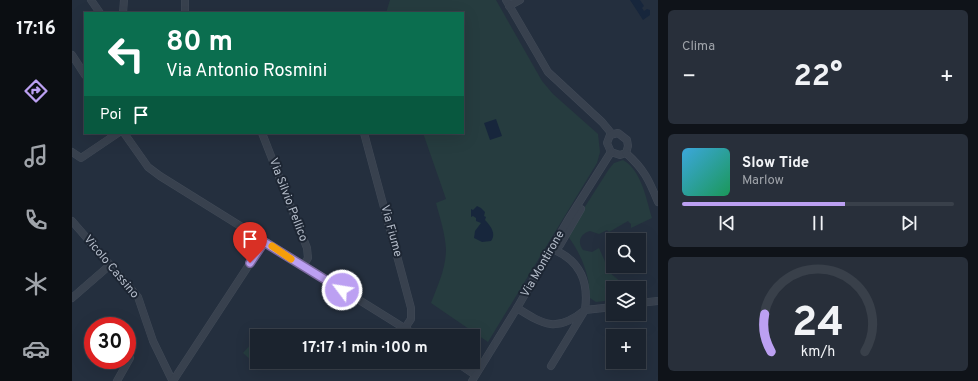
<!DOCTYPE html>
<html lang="it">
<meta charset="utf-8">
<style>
:root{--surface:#1b232e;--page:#282f3a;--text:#f1f3f6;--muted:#a0a4aa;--line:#39404a;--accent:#bca0f2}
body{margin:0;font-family:Overpass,sans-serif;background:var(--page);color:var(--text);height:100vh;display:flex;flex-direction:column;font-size:15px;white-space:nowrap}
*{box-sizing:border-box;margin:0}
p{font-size:13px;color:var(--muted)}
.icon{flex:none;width:22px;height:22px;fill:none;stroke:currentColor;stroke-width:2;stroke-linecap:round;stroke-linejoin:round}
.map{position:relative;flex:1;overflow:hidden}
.sheet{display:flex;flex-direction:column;gap:10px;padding:10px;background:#0f1319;width:320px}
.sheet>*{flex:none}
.guide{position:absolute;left:12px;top:12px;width:380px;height:122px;border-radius:0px;box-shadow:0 4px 16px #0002,0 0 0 1px var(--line);background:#0b6e4f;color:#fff;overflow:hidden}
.tools{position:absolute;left:534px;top:233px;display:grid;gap:8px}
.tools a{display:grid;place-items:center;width:40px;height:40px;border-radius:0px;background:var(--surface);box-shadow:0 4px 16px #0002,0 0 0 1px var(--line);font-size:20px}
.speed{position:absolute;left:12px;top:317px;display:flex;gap:8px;font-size:20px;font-weight:700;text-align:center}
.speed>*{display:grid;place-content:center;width:52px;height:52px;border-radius:50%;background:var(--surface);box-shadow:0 4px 16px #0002,0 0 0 1px var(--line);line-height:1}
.speed .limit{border:6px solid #d22;background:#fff;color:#111}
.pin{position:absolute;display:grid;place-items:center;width:34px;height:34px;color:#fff;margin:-41px -17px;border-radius:50% 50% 50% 0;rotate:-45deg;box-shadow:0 0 4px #0007}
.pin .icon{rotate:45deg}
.me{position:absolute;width:44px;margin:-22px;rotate:301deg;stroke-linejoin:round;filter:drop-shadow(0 0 3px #0008)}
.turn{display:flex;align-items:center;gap:14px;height:84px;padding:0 16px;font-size:18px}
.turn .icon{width:52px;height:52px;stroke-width:2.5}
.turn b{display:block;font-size:28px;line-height:34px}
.then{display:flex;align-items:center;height:38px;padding:0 16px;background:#0003;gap:8px;font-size:15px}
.big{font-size:30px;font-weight:700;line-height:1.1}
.sheet .widget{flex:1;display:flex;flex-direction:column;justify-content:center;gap:6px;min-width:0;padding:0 14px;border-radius:6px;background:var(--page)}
.sheet .dial{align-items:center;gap:0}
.dial svg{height:104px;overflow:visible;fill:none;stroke:var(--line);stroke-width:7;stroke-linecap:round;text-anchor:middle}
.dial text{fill:var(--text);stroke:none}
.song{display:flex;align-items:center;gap:12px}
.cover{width:48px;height:48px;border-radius:6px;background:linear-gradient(135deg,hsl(200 70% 55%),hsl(150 70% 35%))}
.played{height:4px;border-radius:2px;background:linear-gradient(90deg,var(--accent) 60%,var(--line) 60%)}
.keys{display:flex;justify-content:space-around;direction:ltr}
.heat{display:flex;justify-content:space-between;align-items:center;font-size:22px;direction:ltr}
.trip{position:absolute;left:178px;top:329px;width:230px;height:40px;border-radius:0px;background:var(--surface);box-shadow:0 4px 16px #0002,0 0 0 1px var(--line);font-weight:700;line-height:40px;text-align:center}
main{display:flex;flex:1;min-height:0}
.menu{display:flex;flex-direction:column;width:72px;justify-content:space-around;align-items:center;background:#0b0e12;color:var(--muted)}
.menu .icon{width:28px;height:28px}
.menu .current{color:var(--accent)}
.menu b{font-size:18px;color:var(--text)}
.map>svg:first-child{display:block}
.green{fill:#263c3f}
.water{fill:#17263c}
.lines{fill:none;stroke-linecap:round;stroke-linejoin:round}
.street-casing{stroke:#414a57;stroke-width:8}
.street{stroke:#38414e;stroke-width:7}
.route-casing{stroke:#7a689d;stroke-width:10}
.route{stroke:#bca0f2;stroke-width:7}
.slow{stroke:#f59e0b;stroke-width:7}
.labels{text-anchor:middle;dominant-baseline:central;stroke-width:4;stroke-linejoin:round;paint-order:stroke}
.street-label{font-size:12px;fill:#b4bcc9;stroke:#1d2633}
</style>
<main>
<nav class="menu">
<b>17:16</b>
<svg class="icon current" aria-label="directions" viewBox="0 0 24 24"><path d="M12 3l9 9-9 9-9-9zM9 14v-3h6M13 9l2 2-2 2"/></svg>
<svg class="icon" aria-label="music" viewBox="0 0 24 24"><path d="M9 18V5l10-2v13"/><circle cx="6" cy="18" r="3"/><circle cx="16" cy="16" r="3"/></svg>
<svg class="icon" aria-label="phone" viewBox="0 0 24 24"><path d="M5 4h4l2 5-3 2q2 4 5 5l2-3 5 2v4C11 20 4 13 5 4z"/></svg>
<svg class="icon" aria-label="climate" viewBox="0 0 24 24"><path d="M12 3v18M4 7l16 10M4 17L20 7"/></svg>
<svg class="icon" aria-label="car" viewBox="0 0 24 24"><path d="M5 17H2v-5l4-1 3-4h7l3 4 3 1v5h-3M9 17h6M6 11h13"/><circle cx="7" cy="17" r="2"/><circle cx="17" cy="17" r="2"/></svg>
</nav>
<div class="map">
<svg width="586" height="381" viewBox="0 0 586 381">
<rect width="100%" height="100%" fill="#242f3e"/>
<g class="green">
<path d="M318,0H424L470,81L481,94L526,134L528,152L525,163L416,342L359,303C366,285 374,268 374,249C373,233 368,218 364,203L374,199L351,133H391V13H314Z"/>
<path d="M551,160C570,171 574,199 580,218L559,228V224L556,221L537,232L535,230L527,234L518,231C508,234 505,242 511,250L520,252L527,248L538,273L549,282L550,288H541V300L524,302L518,298C517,292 517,285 516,279C512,262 505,248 495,235L537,169L542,163Z"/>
<polygon points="179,344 185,349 185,362 198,362 190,370 171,353"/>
</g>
<g class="water">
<polygon points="558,0 568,0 572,6 570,8 572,11 575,9 578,10 578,15 571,20"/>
<polygon points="424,119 430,136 418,140 412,123"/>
<path d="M405,206L409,208L413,212L412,216L414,217L413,220C418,225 425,234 419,241L410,242L402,238L403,231L409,223L404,221V218L401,216L399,217V209L401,210Z"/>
</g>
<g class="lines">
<g class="street-casing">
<g id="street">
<polyline points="19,0 28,13"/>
<polyline points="434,0 476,72 530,122 540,134"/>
<polyline points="437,6 448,0"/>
<polyline points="51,13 52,0"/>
<polyline points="113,13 113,0"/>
<polyline points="0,55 13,75"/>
<polyline points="52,133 76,167 88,176 345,336"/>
<polyline points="190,133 235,248 236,258 231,266"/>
<polyline points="292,133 339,308 339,319 333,328"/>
<polygon points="546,133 555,140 556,146 554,153 548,155 539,152 535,143 538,135"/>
<polyline points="0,152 9,158 46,133"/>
<path d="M554,153C572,169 577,180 586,202"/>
<polyline points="0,221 66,297 81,341 99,378 102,380"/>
<polyline points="488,245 509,209"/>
<polyline points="0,298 38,265"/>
<polyline points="567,303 586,301"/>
<path d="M445,308C472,325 485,333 513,310C517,281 508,260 480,249"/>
<polyline points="384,362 403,375"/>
<polyline points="479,366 513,310 541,307"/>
<polyline points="45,381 58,358"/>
<polyline points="101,381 192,242"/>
<polyline points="400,381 445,308 496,220 539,152"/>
</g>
</g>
<use href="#street" class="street"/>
</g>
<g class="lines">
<g class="route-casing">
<polyline id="route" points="178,263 192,242 270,290"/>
</g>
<use href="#route" class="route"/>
<polyline class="slow" points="200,246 219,259"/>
</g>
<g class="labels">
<g class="street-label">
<text transform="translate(216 200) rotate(69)">Via Silvio Pellico</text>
<text transform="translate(319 231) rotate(75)">Via Fiume</text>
<text transform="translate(471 264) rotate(-60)">Via Montirone</text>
<text transform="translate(39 267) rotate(50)">Vicolo Cassino</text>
</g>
</g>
</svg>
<div class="tools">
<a><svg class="icon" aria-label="search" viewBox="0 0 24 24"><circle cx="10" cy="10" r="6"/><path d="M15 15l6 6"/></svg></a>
<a><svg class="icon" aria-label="layers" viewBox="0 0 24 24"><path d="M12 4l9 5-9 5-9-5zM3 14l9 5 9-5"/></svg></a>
<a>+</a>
</div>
<div class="speed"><div class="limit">30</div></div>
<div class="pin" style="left:178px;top:263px;background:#d93025"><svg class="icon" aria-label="arrive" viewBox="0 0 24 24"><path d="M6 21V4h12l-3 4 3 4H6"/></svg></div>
<svg class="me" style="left:270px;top:290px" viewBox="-20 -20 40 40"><circle r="17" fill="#bca0f2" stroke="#fff" stroke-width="3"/><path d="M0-11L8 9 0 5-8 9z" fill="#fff"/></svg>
<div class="trip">17:17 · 1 min · 100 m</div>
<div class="guide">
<div class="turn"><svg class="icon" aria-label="left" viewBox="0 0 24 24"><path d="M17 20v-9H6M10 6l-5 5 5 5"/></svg><div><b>80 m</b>Via Antonio Rosmini</div></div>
<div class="then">Poi<svg class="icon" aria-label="arrive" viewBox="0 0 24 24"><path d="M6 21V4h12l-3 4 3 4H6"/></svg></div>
</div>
</div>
<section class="sheet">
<div class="widget"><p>Clima</p>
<div class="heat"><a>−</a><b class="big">22°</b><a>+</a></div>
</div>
<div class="widget">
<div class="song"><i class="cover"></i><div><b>Slow Tide</b><p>Marlow</p></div></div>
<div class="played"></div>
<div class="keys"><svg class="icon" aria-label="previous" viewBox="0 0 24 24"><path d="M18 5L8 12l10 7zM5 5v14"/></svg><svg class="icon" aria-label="pause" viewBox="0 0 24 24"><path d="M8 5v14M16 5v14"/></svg><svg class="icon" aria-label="next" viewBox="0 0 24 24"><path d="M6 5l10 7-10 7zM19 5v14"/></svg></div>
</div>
<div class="widget dial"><svg viewBox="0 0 100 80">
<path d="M14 69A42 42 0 1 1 86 69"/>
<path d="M14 69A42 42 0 0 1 9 40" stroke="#bca0f2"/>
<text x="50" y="56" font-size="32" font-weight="700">24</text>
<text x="50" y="72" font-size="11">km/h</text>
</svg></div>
</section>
</main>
